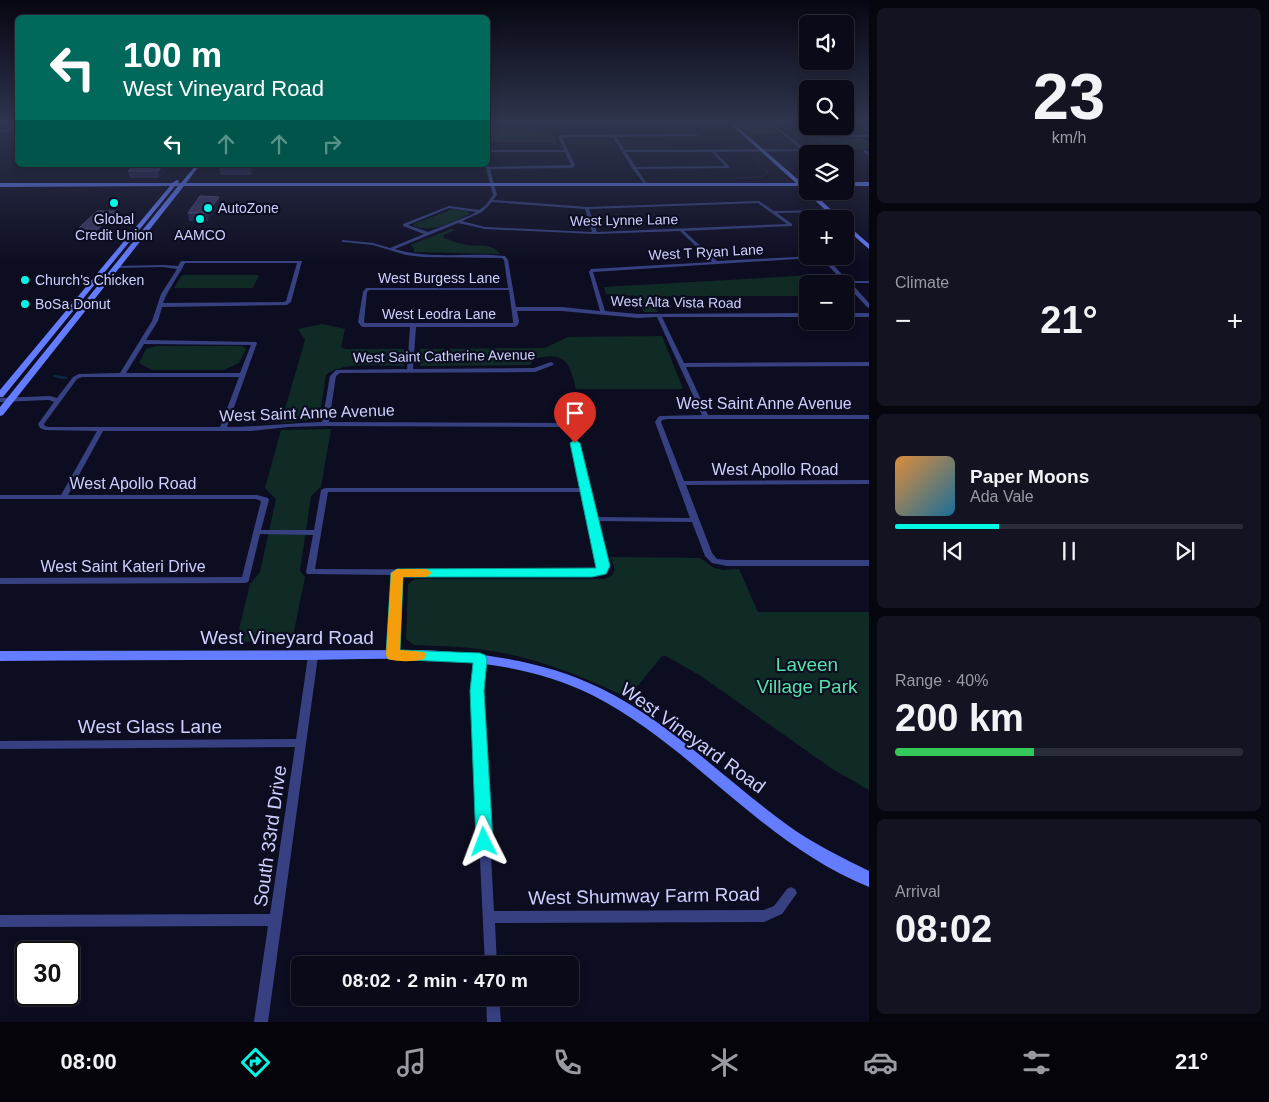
<!DOCTYPE html>
<meta charset="utf-8">
<style>
:root{--surface:#0a0a19;--page:#131322;--text:#f1f3f6;--muted:#999aa2;--line:#2a2b38;--accent:#00f8e4}
body{margin:0;font-family:Helvetica,sans-serif;background:var(--page);color:var(--text);height:100vh;display:flex;flex-direction:column;font-size:19px;white-space:nowrap}
*{box-sizing:border-box;margin:0}
p{font-size:16px;color:var(--muted)}
.icon{flex:none;width:28px;height:28px;fill:none;stroke:currentColor;stroke-width:2;stroke-linecap:round;stroke-linejoin:round}
.map{position:relative;flex:1;overflow:hidden}
.sheet{display:flex;flex-direction:column;gap:8px;padding:8px;background:#06060e;width:400px}
.sheet>*{flex:none}
.hud{position:absolute;left:15px;top:15px;width:475px;height:152px;border-radius:8px;box-shadow:0 2px 8px #0003,0 0 0 1px var(--line);background:#00695c;color:#fff;overflow:hidden}
.tools{position:absolute;left:799px;top:15px;display:grid;gap:10px}
.tools a{display:grid;place-items:center;width:55px;height:55px;border-radius:8px;background:var(--surface);box-shadow:0 2px 8px #0003,0 0 0 1px var(--line);font-size:25px}
.speed{position:absolute;left:15px;top:941px;display:flex;gap:10px;font-size:25px;font-weight:700;text-align:center}
.speed>*{display:grid;place-content:center;width:65px;height:65px;border-radius:50%;background:var(--surface);box-shadow:0 2px 8px #0003,0 0 0 1px var(--line);line-height:1}
.speed .limit{border:2px solid #111;border-radius:8px;background:#fff;color:#111}
.pin{position:absolute;display:grid;place-items:center;width:42px;height:42px;color:#fff;margin:-51px -21px;border-radius:50% 50% 50% 0;rotate:-45deg;box-shadow:0 0 5px #0007}
.pin .icon{rotate:45deg}
.me{position:absolute;width:55px;margin:-28px;rotate:357deg;stroke-linejoin:round;filter:drop-shadow(0 0 4px #0008)}
.turn{display:flex;align-items:center;gap:18px;height:105px;padding:0 25px;font-size:22px}
.turn .icon{width:65px;height:65px;stroke-width:2.5}
.turn b{display:block;font-size:35px;line-height:42px}
.lanes{display:flex;align-items:center;height:48px;padding:0 25px;background:#0003;justify-content:center;gap:25px;direction:ltr}
.lanes .off{opacity:.35}
.big{font-size:38px;font-weight:600;line-height:1.1}
.sheet .card{flex:1;display:flex;flex-direction:column;justify-content:center;gap:8px;min-width:0;padding:0 18px;border-radius:8px;background:var(--page)}
.sheet .dial{align-items:center;gap:0}
.dial b{font-size:65px;line-height:1}
.song{display:flex;align-items:center;gap:15px}
.cover{width:60px;height:60px;border-radius:8px;background:linear-gradient(135deg,hsl(30 70% 55%),hsl(200 70% 35%))}
.played{height:5px;border-radius:2px;background:linear-gradient(90deg,var(--accent) 30%,var(--line) 30%)}
.keys{display:flex;justify-content:space-around;direction:ltr}
.heat{display:flex;justify-content:space-between;align-items:center;font-size:28px;direction:ltr}
.charge{height:8px;border-radius:4px;background:linear-gradient(90deg,#34c759 40%,var(--line) 0)}
.trip{position:absolute;left:291px;top:956px;width:288px;height:50px;border-radius:8px;background:var(--surface);box-shadow:0 2px 8px #0003,0 0 0 1px var(--line);font-weight:600;line-height:50px;text-align:center}
.menu{display:flex;height:80px;justify-content:space-around;align-items:center;background:#04040a;color:var(--muted)}
.menu .icon{width:35px;height:35px}
.menu .selected{color:var(--accent)}
.menu b{font-size:22px;color:var(--text)}
main{display:flex;flex:1;min-height:0}
.map>svg:first-child{display:block}
.green{fill:#102b25}
.lines{fill:none;stroke-linecap:round;stroke-linejoin:round}
.stream-far1{stroke:#0a2942;stroke-width:1}
.stream{stroke:#0a2942;stroke-width:2.5}
.street{fill:#374181;fill-rule:evenodd}
.secondary{fill:#647cff;fill-rule:evenodd}
.wall{fill:#26254f}
.shaded-wall{fill:#141435}
.building{fill:#383762;stroke:#4f4f7b}
.route{fill:#00f8e4;stroke:#00a194}
.slow{fill:#f59e0b}
.poi-dot{fill:#00f8e4;stroke:#0d0d21;stroke-width:2}
.labels{text-anchor:middle;dominant-baseline:central;stroke-width:4.5;stroke-linejoin:round;paint-order:stroke}
.far-poi-label{font-size:14px;fill:#cdd0ff;stroke:#0d0d21;text-anchor:start}
.far-street-label{font-size:14px;fill:#cdd0ff;stroke:#0d0d21}
.street-label{font-size:16px;fill:#cdd0ff;stroke:#0d0d21}
.near-street-label{font-size:19px;fill:#cdd0ff;stroke:#0d0d21}
.near-park-label{font-size:19px;fill:#57e1a6;stroke:#0d0d21}
</style>
<main>
<div class="map">
<svg width="869" height="1022" viewBox="0 0 869 1022">
<rect width="100%" height="100%" fill="#0d0d21"/>
<g class="green">
<polygon points="740,125 768,125 779,134 750,134"/>
<polygon points="532,129 533,131 551,131 552,134 556,136 555,137 557,143 488,142 488,130 490,129"/>
<polygon points="814,137 863,138 869,142 869,149 833,150"/>
<path d="M453,209L468,211L470,214C451,222 434,233 414,226V224Z"/>
<path d="M451,229L455,230L443,235L444,238C450,240 456,243 463,244C476,248 490,241 500,254L414,252V248L410,245Z"/>
<polygon points="832,274 841,284 808,284 807,296 649,296 658,312 644,312 637,296 606,294 604,287"/>
<polygon points="182,275 259,275 253,288 174,288"/>
<path d="M322,324L345,329L341,347L345,349H404V366C384,366 340,361 326,375L319,419L281,423L305,340L298,329Z"/>
<path d="M662,336L683,389H576C570,363 565,350 534,359L530,365L420,366V349L545,348L568,337Z"/>
<polygon points="157,346 242,346 246,349 239,363 224,370 152,370 139,363 146,349"/>
<polygon points="331,429 321,487 311,496 300,571 305,577 292,641 236,642 250,584 260,572 276,499 265,488 281,430"/>
<path d="M611,557L700,558L714,568L723,570L739,569L758,612H869V790L831,768L701,676L666,656H662L628,698C580,675 532,656 479,649C457,646 435,646 414,645L406,639L408,584L415,579H605L612,575L615,570Z"/>
</g>
<g class="lines">
<g class="stream-far1">
<polyline points="715,122 745,149"/>
<polyline points="737,178 761,177 768,173 748,152"/>
</g>
<polyline class="stream" points="54,376 66,378"/>
<g class="street">
<polygon points="0,122 18,123 18,125 0,124"/>
<polygon points="488,122 541,122 543,123 488,123"/>
<polygon points="576,122 688,122 686,123"/>
<path d="M768,122H770L805,149V151L715,152L729,166V168L637,169L647,184L645,185L632,168L613,137H562L575,165L573,168L490,169L497,195L493,200L587,207L759,201L774,211L831,210L832,211L830,212L777,213L792,224V226H791L684,231L717,261L815,256L828,259L848,281H869V283H851L869,303V308L867,307L824,261L812,258L593,272L605,311L638,314L808,313V317H662L684,363L869,362V366L686,367L708,415H869V419H668L662,420L661,422L684,481L869,480V484L686,485L712,553L717,559L727,560H869V566H727L712,563L705,556L692,522L597,521L607,566L604,573L592,576L401,575L398,655L396,657L393,658L390,657L388,655L393,575L307,574L306,572L313,535L260,534L249,580L248,582L245,583L0,584V578L242,577L261,501L256,499H0V495H61L97,431L45,430L40,428L38,424L54,402L49,400L0,402V398L50,396L57,398L73,377L79,374L120,373L152,321L161,294L177,269L163,267L116,268H114V266L163,265L178,266L181,261H302L291,302L287,305L162,307L158,321L146,340L256,342L257,343L227,427C259,427 290,423 322,422L330,376L336,370L407,369L410,327H363L361,326L358,322L363,292L366,288H508L504,260L502,258L423,257L406,255L373,245L344,242H342V240L373,243L390,248L424,234L403,226V224L449,206L479,210L486,205L493,195L485,165L488,164L489,167L571,165L565,152H488V150H564L558,137L563,135L697,134L698,136L616,137L625,150L801,149ZM626,152H712L725,166L636,167ZM492,202L585,209L592,232L485,227L462,221L482,212ZM758,203L787,224L597,232L589,209ZM449,208L476,212L471,215L428,232L408,225ZM458,223L485,229L595,234L680,231L712,262L591,269L589,272L600,311L562,307H516L508,260L505,256C468,252 430,260 395,249ZM185,263H297L286,301L284,302L163,303C168,289 178,277 185,263ZM369,290H509L513,321V323H365L364,322L367,292ZM517,311H562L638,318L657,317L702,415L660,416L658,417L655,422L690,518L596,517L591,490L574,426L560,423L329,422L336,376L340,373L535,372L553,365L554,364L551,362L534,368L413,369L416,327H515L518,325L519,321ZM144,344L251,345L240,373H126ZM82,377H239L220,427H48L45,426L44,424L77,379ZM325,426L560,427L569,428L582,488H325L321,490L314,530H261L269,500L268,498L257,495H68L103,431H251L288,427ZM328,492H583L599,566L598,569L592,570L315,569Z"/>
<rect x="845" y="122" width="24" height="1"/>
<polygon points="826,126 830,126 844,135 869,135 869,137 843,137"/>
<polygon points="18,127 18,129 0,133 0,131"/>
<polygon points="864,150 866,150 869,153 869,156 864,152"/>
<rect x="845" y="313" width="24" height="4"/>
<polygon points="313,653 316,654 318,656 268,1022 254,1022 268,926 0,927 0,915 270,914 295,747 0,749 0,741 296,739 308,656 310,654"/>
<polygon points="480,656 483,657 485,659 482,691 494,911 764,910 774,906 787,889 791,887 795,889 797,893 782,914 764,922 495,923 497,965 485,965 472,691 475,659 477,657"/>
<polygon points="486,998 499,998 501,1022 487,1022"/>
</g>
<g class="secondary">
<polygon points="728,122 732,122 802,183 808,182 808,186 803,188 799,186 184,186 3,415 0,416 0,407 178,186 175,186 3,397 0,397 0,390 170,186 0,187 0,183 172,183 177,180 179,181 178,183 181,183 196,165 200,165 186,183 796,183"/>
<rect x="845" y="182" width="24" height="4"/>
<polygon points="806,190 811,191 841,219 835,219 806,192"/>
<polygon points="845,223 869,244 869,249 845,228"/>
<path d="M423,650C483,653 545,661 600,688C670,722 724,779 786,824C812,843 841,857 869,871V887C760,843 693,746 592,695C498,648 384,660 282,660C188,660 94,660 0,661V651Z"/>
</g>
</g>
<g class="wall">
<polygon points="135,165 170,165 159,178 130,178 128,171"/>
<polygon points="221,165 255,165 255,167 251,175 221,175 219,167"/>
<polygon points="220,204 208,221 189,221 188,213"/>
<polygon points="116,211 117,216 100,235 80,235 78,229"/>
</g>
<g class="shaded-wall">
<polygon points="163,165 170,165 159,178 158,171"/>
<polygon points="251,165 255,165 255,167 251,175 250,167"/>
<polygon points="219,197 220,204 208,221 207,213"/>
<polygon points="116,211 117,216 100,235 98,229"/>
</g>
<g class="building">
<polygon points="135,165 163,165 158,171 128,171"/>
<polygon points="221,165 251,165 250,167 219,167"/>
<polygon points="200,196 219,197 207,213 188,213"/>
<polygon points="97,211 116,211 98,229 78,229"/>
</g>
<linearGradient id="sky" x2="0" y2="1"><stop stop-color="#070712"/><stop offset="0.46" stop-color="#2f354e"/><stop offset="1" stop-color="#2f354e" stop-opacity="0"/></linearGradient>
<rect width="869" height="265" fill="url(#sky)"/>
<polygon class="route" points="575,440 580,443 610,566 606,574 592,577 403,577 400,650 480,653 485,655 487,659 484,691 493,842 490,847 484,850 478,847 476,842 470,691 473,663 388,659 386,655 391,573 397,569 596,568 570,443"/>
<path class="slow" d="M397,569H426L432,573L426,577H403L400,650L424,652L426,655L424,659C414,662 398,662 388,659L386,655L391,573Z"/>
<g class="poi-dot">
<circle cx="114" cy="203" r="5"/>
<circle cx="208" cy="208" r="5"/>
<circle cx="200" cy="219" r="5"/>
<circle cx="25" cy="280" r="5"/>
<circle cx="25" cy="304" r="5"/>
</g>
<g class="labels">
<g class="far-poi-label">
<text x="218" y="208">AutoZone</text>
<text x="114" y="219" text-anchor="middle">Global<tspan x="114" dy="16">Credit Union</tspan></text>
<text x="200" y="235" text-anchor="middle">AAMCO</text>
<text x="35" y="280">Church's Chicken</text>
<text x="35" y="304">BoSa Donut</text>
</g>
<g class="far-street-label">
<text transform="translate(624 220) rotate(-1)">West Lynne Lane</text>
<text transform="translate(706 252) rotate(-3)">West T Ryan Lane</text>
<text x="439" y="278">West Burgess Lane</text>
<text transform="translate(676 302) rotate(1)">West Alta Vista Road</text>
<text x="439" y="314">West Leodra Lane</text>
<text transform="translate(444 356) rotate(-1)">West Saint Catherine Avenue</text>
</g>
<g class="street-label">
<text x="764" y="403">West Saint Anne Avenue</text>
<text transform="translate(307 413) rotate(-2)">West Saint Anne Avenue</text>
<text x="775" y="469">West Apollo Road</text>
<text x="133" y="483">West Apollo Road</text>
<text x="123" y="566">West Saint Kateri Drive</text>
</g>
<g class="near-street-label">
<text x="287" y="637">West Vineyard Road</text>
<text x="150" y="726">West Glass Lane</text>
<text transform="translate(693 738) rotate(36)">West Vineyard Road</text>
<text transform="translate(270 836) rotate(-82)">South 33rd Drive</text>
<text transform="translate(644 896) rotate(-1)">West Shumway Farm Road</text>
</g>
<g class="near-park-label">
<text x="807" y="664">Laveen<tspan x="807" dy="22">Village Park</tspan></text>
</g>
</g>
</svg>
<div class="tools">
<a><svg class="icon" aria-label="sound" viewBox="0 0 24 24"><path d="M4 9h4l5-4v14l-5-4H4zM17 9q2 3 0 6"/></svg></a>
<a><svg class="icon" aria-label="search" viewBox="0 0 24 24"><circle cx="10" cy="10" r="6"/><path d="M15 15l6 6"/></svg></a>
<a><svg class="icon" aria-label="layers" viewBox="0 0 24 24"><path d="M12 4l9 5-9 5-9-5zM3 14l9 5 9-5"/></svg></a>
<a>+</a>
<a>−</a>
</div>
<div class="speed"><div class="limit">30</div></div>
<div class="pin" style="left:575px;top:443px;background:#d93025"><svg class="icon" aria-label="arrive" viewBox="0 0 24 24"><path d="M6 21V4h12l-3 4 3 4H6"/></svg></div>
<svg class="me" style="left:484px;top:842px" viewBox="-20 -20 40 40"><path d="M0-17L14 15 0 8-14 15z" fill="#00f8e4" stroke="#fff" stroke-width="4"/></svg>
<div class="trip">08:02 · 2 min · 470 m</div>
<div class="hud">
<div class="turn"><svg class="icon" aria-label="left" viewBox="0 0 24 24"><path d="M17 20v-9H6M10 6l-5 5 5 5"/></svg><div><b>100 m</b>West Vineyard Road</div></div>
<div class="lanes"><svg class="icon" aria-label="left" viewBox="0 0 24 24"><path d="M17 20v-9H6M10 6l-5 5 5 5"/></svg><svg class="icon off" aria-label="ahead" viewBox="0 0 24 24"><path d="M12 20V5M6 11l6-6 6 6"/></svg><svg class="icon off" aria-label="ahead" viewBox="0 0 24 24"><path d="M12 20V5M6 11l6-6 6 6"/></svg><svg class="icon off" aria-label="right" viewBox="0 0 24 24"><path d="M7 20v-9h11M14 6l5 5-5 5"/></svg></div>
</div>
</div>
<section class="sheet">
<div class="card dial"><b>23</b><p>km/h</p></div>
<div class="card"><p>Climate</p>
<div class="heat"><a>−</a><b class="big">21°</b><a>+</a></div>
</div>
<div class="card">
<div class="song"><i class="cover"></i><div><b>Paper Moons</b><p>Ada Vale</p></div></div>
<div class="played"></div>
<div class="keys"><svg class="icon" aria-label="previous" viewBox="0 0 24 24"><path d="M18 5L8 12l10 7zM5 5v14"/></svg><svg class="icon" aria-label="pause" viewBox="0 0 24 24"><path d="M8 5v14M16 5v14"/></svg><svg class="icon" aria-label="next" viewBox="0 0 24 24"><path d="M6 5l10 7-10 7zM19 5v14"/></svg></div>
</div>
<div class="card"><p>Range · 40%</p><b class="big">200 km</b><div class="charge"></div></div>
<div class="card"><p>Arrival</p><b class="big">08:02</b></div>
</section>
</main>
<nav class="menu">
<b>08:00</b>
<svg class="icon selected" aria-label="directions" viewBox="0 0 24 24"><path d="M12 3l9 9-9 9-9-9zM9 14v-3h6M13 9l2 2-2 2"/></svg>
<svg class="icon" aria-label="music" viewBox="0 0 24 24"><path d="M9 18V5l10-2v13"/><circle cx="6" cy="18" r="3"/><circle cx="16" cy="16" r="3"/></svg>
<svg class="icon" aria-label="phone" viewBox="0 0 24 24"><path d="M5 4h4l2 5-3 2q2 4 5 5l2-3 5 2v4C11 20 4 13 5 4z"/></svg>
<svg class="icon" aria-label="climate" viewBox="0 0 24 24"><path d="M12 3v18M4 7l16 10M4 17L20 7"/></svg>
<svg class="icon" aria-label="car" viewBox="0 0 24 24"><path d="M5 17H2v-5l4-1 3-4h7l3 4 3 1v5h-3M9 17h6M6 11h13"/><circle cx="7" cy="17" r="2"/><circle cx="17" cy="17" r="2"/></svg>
<svg class="icon" aria-label="filters" viewBox="0 0 24 24"><path d="M4 7h16M4 17h16"/><circle cx="9" cy="7" r="2"/><circle cx="15" cy="17" r="2"/></svg>
<b>21°</b>
</nav>
